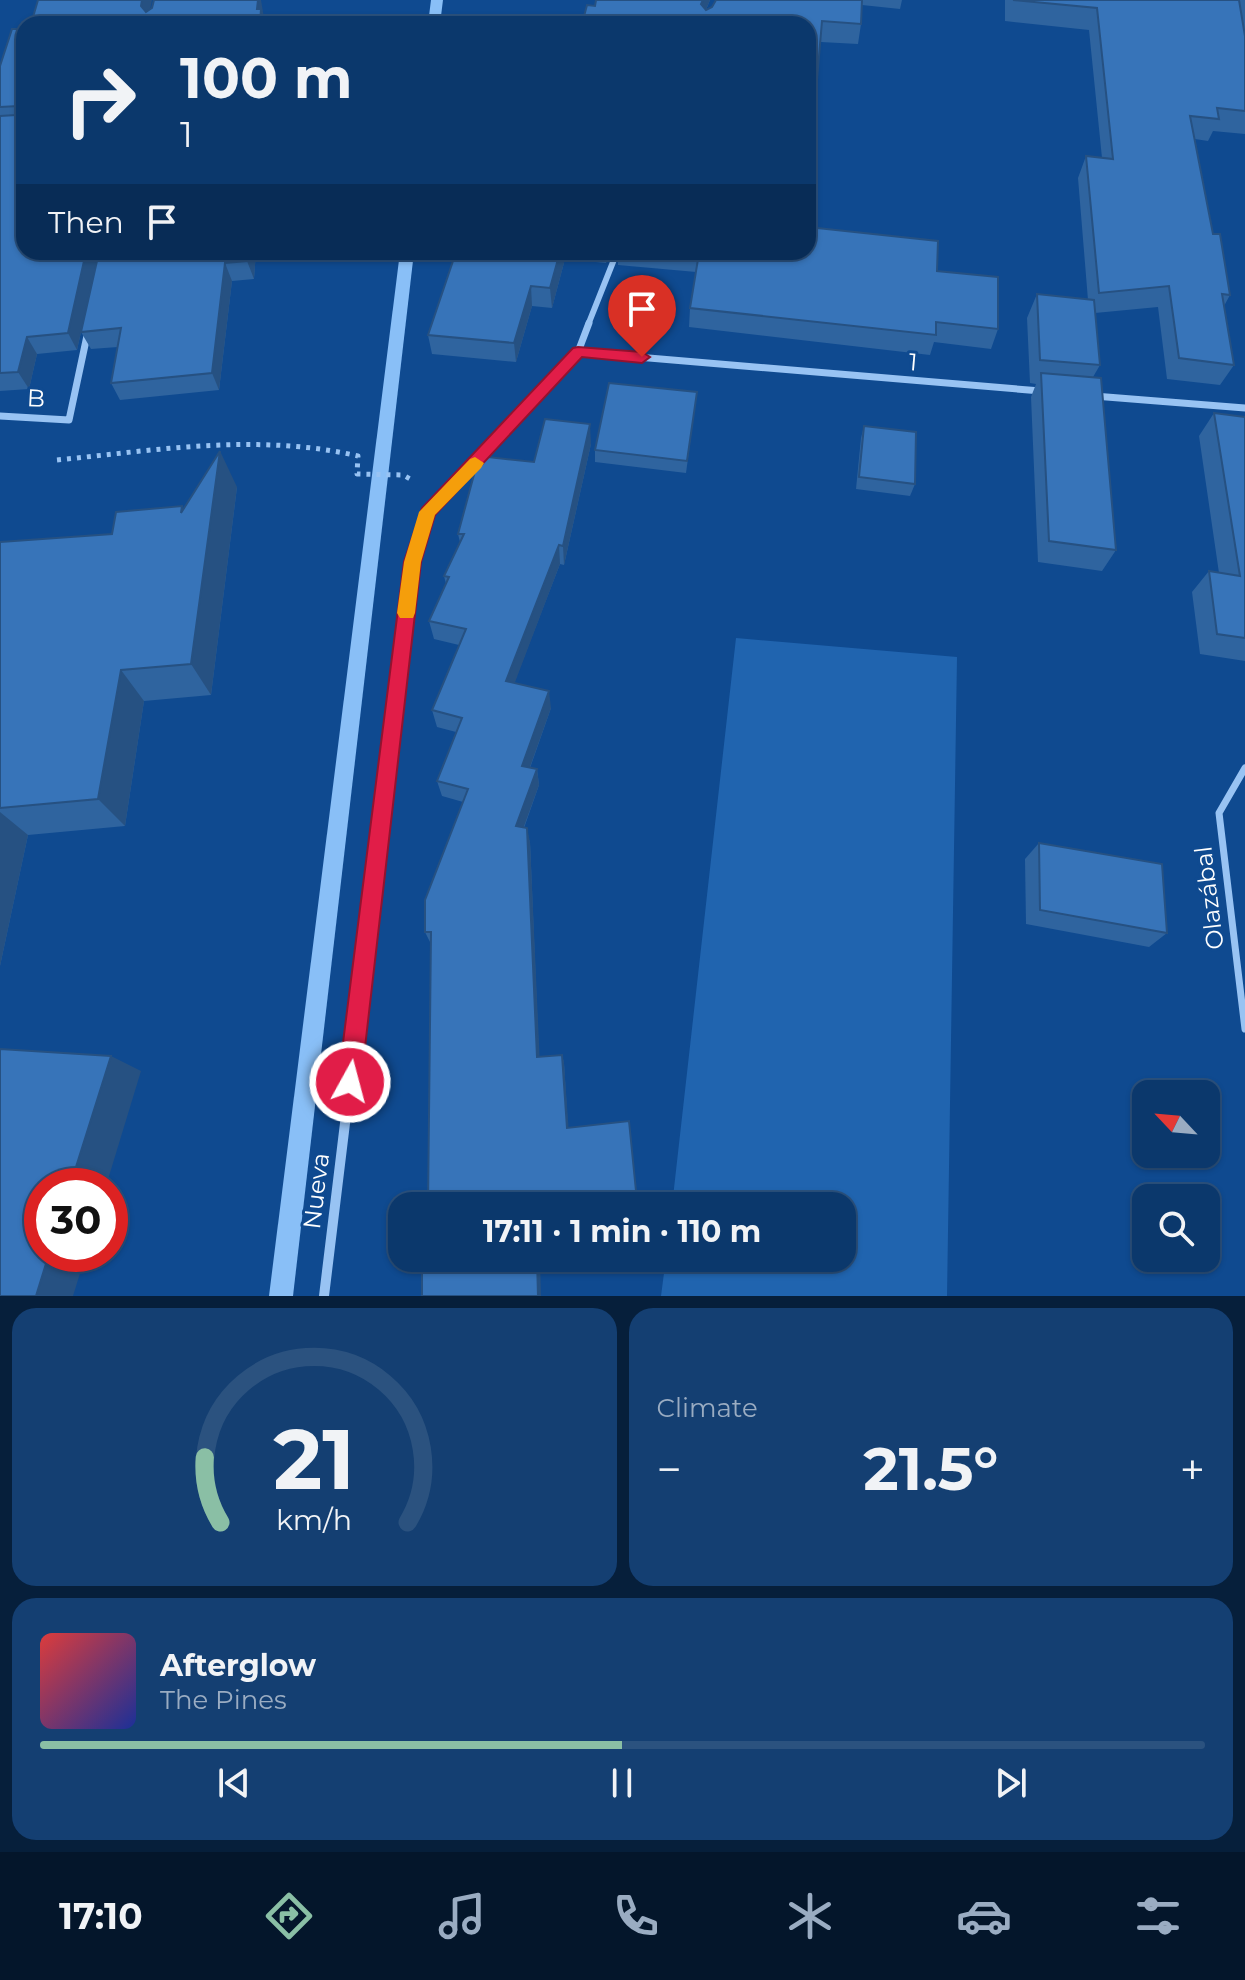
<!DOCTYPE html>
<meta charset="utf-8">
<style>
:root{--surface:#0b386c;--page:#143f72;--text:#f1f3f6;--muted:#9aacc2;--line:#2b527f;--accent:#8abfa5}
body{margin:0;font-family:Montserrat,sans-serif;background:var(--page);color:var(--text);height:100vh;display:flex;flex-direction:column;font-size:30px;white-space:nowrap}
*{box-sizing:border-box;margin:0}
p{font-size:26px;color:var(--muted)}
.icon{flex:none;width:44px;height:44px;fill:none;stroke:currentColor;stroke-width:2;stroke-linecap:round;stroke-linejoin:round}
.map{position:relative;height:1296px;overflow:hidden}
.side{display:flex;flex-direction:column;gap:12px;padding:12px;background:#061f3b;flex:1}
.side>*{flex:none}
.hud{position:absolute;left:16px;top:16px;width:800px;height:244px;border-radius:24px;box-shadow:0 2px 6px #0004,0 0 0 2px var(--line);background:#0b386c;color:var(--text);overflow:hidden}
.needle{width:52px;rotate:296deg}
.tools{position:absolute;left:1132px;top:1080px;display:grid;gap:16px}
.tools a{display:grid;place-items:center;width:88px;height:88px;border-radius:16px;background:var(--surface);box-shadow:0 2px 6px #0004,0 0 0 2px var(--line);font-size:40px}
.speed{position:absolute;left:24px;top:1168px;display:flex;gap:16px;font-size:40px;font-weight:700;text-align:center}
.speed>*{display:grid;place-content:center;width:104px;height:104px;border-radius:50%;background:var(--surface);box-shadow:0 2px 6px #0004,0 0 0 2px var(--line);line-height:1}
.speed .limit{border:12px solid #d22;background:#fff;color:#111}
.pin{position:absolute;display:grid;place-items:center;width:68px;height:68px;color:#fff;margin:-82px -34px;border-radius:50% 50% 50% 0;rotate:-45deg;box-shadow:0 0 8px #0007}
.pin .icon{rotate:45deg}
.me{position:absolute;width:88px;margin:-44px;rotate:7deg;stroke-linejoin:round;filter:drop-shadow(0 0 6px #0008)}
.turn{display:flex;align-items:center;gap:28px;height:168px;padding:0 32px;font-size:36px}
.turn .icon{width:104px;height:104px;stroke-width:2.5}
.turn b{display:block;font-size:56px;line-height:68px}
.then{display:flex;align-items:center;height:76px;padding:0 32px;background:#0003;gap:16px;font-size:30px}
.big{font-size:60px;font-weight:700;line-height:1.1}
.side .tile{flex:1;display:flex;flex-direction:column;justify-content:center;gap:12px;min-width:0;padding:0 28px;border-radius:24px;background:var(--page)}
.side .dial{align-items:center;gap:0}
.dial svg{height:208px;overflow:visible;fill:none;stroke:var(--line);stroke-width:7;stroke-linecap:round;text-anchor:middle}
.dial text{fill:var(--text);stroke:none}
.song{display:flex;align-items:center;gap:24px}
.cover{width:96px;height:96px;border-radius:12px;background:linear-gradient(135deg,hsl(0 70% 55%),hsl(230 70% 35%))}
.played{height:8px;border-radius:4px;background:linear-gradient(90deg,var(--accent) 50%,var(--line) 50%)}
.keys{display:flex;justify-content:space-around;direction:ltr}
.heat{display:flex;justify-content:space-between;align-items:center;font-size:44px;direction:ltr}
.side .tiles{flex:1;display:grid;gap:12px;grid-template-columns:1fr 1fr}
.tile:last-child{grid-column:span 2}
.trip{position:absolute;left:388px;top:1192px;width:468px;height:80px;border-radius:24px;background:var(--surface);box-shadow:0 2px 6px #0004,0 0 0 2px var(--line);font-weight:700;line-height:80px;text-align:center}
.tabs{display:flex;height:128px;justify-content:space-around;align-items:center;background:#04162b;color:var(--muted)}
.tabs .icon{width:56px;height:56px}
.tabs .current{color:var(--accent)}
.tabs b{font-size:36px;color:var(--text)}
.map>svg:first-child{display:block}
.green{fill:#2064af}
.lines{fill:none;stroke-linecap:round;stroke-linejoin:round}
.stream{fill:#89bff7;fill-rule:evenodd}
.path{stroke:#98c3f3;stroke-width:5;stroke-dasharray:4 6;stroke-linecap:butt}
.lane{stroke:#98c3f3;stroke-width:7}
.street-far2{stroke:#98c3f3;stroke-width:6}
.street-far1{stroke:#98c3f3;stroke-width:7}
.street{stroke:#98c3f3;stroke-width:10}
.wall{fill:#2f649f}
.shaded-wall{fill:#265182}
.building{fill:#3774b9;stroke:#265182;stroke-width:2}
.route{fill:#e11d48;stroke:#92132f;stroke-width:2}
.slow{fill:#f59e0b}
.labels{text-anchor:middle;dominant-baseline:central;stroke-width:6;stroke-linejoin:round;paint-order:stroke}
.street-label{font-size:24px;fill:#fff;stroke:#0f4a90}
</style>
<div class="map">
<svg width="1245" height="1296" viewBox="0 0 1245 1296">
<rect width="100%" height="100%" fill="#0f4a90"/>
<polygon class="green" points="736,638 957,657 947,1296 661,1296 666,1258 842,1258 842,1206 672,1206"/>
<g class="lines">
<g class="stream">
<polygon points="431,0 443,0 440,24 428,24"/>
<polygon points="400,252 414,252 293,1296 269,1296"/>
</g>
<path class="path" d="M57,460C158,450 258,433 358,456L357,474L403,475L412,480"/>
<polyline class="lane" points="1245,768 1219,813 1245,1029"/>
<polyline class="street-far2" points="588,325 617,252"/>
<g class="street-far1">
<polyline points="578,352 1041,391"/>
<polyline points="1094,396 1245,408"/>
<polyline points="0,416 69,420 88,331"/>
<polyline points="391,747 413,562 428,512 578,352 589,323"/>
</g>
<polyline class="street" points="324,1296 391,745"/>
</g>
<g class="wall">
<polygon points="710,0 706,10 712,7 716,0 902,0 900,9 862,5 861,24 858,44 821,42 595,6"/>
<polygon points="1005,0 1245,0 1245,134 1213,131 1208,141 1195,139 1213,234 1230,295 1224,306 1234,365 1220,385 1167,379 1158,307 1095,313 1100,365 1093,377 1116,550 1102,571 1038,562 1031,397 1036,384 1030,383 1027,318 1037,294 1088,300 1078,178 1086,156 1102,158 1089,30 1005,21"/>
<polygon points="24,29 24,252 256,252 254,279 232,281 219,390 120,400 111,383 118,347 91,349 81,332 89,296 77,350 37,354 29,389 0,391 0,66"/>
<polygon points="456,252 611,252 606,263 565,259 552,308 532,306 516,362 432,354 428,335"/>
<polygon points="618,252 808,252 937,271 998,329 991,349 934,342 930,355 689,327 690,308 696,272 618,265"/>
<polygon points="697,392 686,473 595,462 595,450"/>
<polygon points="1214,413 1245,417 1245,661 1200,654 1192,592 1209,571 1219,573 1199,436"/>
<polygon points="864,426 915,484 910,496 856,489 861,438"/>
<polygon points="591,444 564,565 560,564 514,683 551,708 530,768 537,769 539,785 524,828 530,842 539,1057 562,1055 564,1063 568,1128 636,1191 635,1195 538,1205 538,1206 428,1206 431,944 425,932 463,802 442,796 437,781 456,732 437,727 432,710 459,645 434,639 429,621 446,584 444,576 460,542 458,534 534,462"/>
<polygon points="237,487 211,695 144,701 125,826 28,835 0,966 0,542 112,534 184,509"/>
<polygon points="1039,843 1167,933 1149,947 1026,924 1025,859"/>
</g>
<g class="shaded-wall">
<polygon points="142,0 152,0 147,24 141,6"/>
<polygon points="258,0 261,0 265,24 260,24 257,9"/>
<polygon points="703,0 710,0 700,24 701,4"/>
<polygon points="86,252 99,252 77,350 68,333"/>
<polygon points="248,252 256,252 254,279 247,261"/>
<polygon points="560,252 564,252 565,259 552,308 550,288"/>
<polygon points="606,252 611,252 606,263"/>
<polygon points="225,263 232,281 219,390 212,373"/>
<polygon points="531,286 532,306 516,362 514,343"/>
<polygon points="27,337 37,354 29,389 18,372"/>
<polygon points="590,424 591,444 564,565 563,546"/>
<polygon points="220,451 237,487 211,695 191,664"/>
<polygon points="559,545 560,564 509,698 506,681"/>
<polygon points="121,670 144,701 125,826 98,799"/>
<polygon points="549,691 551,708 525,781 522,766"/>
<polygon points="537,769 539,785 519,840 516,826"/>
<polygon points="0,812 28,835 0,966"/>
<polygon points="527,828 530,842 540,1066 537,1057"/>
<polygon points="562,1055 564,1063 569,1134 567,1128"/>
<polygon points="111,1056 141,1071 106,1186 70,1186"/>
<polygon points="49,1254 86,1254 73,1296 36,1296"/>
<polygon points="537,1258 540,1258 541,1296 538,1296"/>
</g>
<g class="building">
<polygon points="38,0 142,0 141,6 146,12 152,8 154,0 258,0 257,9 261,9 260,24 31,24"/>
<polygon points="596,0 703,0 701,4 706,10 712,7 716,0 862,0 861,24 822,21 808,186 808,24 582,24 587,5 595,6"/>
<polygon points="1013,0 1239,0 1245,36 1245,111 1217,108 1219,119 1190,116 1213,234 1220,234 1230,295 1222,294 1234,365 1179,358 1169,286 1099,293 1086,156 1113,159 1097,8"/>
<polygon points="12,29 24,29 24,252 86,252 68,333 27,337 18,372 0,373 0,116 16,115 20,112 18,106 0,107 0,66"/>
<polygon points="808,227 938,241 937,271 998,277 998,329 936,322 936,335 690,308 699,253 692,252 808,252"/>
<polygon points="99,252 248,252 247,261 225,263 212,373 111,383 121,328 81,332"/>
<polygon points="456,252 560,252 550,288 531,286 514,343 428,335"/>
<polygon points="1037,294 1094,300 1100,365 1040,360"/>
<polygon points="1041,373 1101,378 1116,550 1049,541"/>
<polygon points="609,383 697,392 687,461 595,450"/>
<polygon points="1214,413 1245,417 1245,638 1217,634 1209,571 1240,576"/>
<polygon points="545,419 590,424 563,546 559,545 506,681 549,691 522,766 537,769 516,826 527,828 537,1057 562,1055 567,1128 629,1121 636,1191 535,1201 535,1206 428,1206 431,932 425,932 425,900 468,789 437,781 462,718 432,710 466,629 429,621 449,577 444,576 464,534 458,534 479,456 534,462"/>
<polygon points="864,426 916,432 915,484 859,477"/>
<polygon points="220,451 191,664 121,670 98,799 0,808 0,542 112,534 116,512 182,506 181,513"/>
<polygon points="1039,843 1162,864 1167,933 1040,910"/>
<polygon points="0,1049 111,1056 70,1186 42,1186 42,1254 49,1254 36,1296 0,1296"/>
<polygon points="422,1258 537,1258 538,1296 422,1296"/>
</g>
<polygon class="route" points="578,347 642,352 650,357 642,363 582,357 435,515 421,562 361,1082 358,1090 350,1093 342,1090 338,1082 404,562 422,508 573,348"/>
<polygon class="slow" points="475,457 484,463 481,468 435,515 421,562 415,613 413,618 400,618 397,613 404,562 419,512 470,459"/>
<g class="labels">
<g class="street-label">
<text transform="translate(913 362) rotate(5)">1</text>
<text transform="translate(36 398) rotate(3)">B</text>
<text transform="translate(1209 898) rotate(-97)">Olazábal</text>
<text transform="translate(316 1191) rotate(-83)">Nueva</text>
</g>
</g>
</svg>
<div class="tools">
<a><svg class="needle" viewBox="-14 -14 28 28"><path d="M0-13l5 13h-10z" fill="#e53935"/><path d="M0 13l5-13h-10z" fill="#9aacc2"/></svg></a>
<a><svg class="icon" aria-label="search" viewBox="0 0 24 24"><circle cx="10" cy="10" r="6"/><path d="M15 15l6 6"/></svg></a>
</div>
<div class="speed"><div class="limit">30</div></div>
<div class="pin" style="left:642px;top:357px;background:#d93025"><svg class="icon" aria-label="arrive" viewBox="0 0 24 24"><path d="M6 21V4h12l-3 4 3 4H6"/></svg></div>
<svg class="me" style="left:350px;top:1082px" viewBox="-20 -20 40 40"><circle r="17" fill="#e11d48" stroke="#fff" stroke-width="3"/><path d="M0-11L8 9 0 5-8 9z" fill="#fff"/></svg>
<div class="trip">17:11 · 1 min · 110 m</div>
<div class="hud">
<div class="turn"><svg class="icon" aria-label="right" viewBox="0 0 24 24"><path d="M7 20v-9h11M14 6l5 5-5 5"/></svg><div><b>100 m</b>1</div></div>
<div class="then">Then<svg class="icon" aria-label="arrive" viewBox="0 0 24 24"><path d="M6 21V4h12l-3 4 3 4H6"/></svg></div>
</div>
</div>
<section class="side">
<div class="tiles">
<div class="tile dial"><svg viewBox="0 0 100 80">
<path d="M14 69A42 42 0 1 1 86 69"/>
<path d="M14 69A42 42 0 0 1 8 44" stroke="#8abfa5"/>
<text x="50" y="56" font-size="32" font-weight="700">21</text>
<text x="50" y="72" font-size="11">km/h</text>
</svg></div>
<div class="tile"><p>Climate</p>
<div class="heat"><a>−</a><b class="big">21.5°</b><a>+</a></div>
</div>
<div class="tile">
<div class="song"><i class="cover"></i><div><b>Afterglow</b><p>The Pines</p></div></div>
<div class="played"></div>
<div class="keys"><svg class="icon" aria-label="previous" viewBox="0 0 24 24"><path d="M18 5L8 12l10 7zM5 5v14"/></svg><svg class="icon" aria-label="pause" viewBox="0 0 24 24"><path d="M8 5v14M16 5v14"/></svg><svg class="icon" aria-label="next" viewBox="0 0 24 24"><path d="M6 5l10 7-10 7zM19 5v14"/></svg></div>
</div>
</div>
</section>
<nav class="tabs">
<b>17:10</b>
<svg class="icon current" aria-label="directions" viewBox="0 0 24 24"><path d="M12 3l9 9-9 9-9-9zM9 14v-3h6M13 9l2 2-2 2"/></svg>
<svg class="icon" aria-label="music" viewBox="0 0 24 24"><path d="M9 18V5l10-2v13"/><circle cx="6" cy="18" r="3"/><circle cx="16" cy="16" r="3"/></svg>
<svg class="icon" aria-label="phone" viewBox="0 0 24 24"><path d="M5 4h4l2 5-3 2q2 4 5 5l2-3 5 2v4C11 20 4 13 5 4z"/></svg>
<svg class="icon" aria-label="climate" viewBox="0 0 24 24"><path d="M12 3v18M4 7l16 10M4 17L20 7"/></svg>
<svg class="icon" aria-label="car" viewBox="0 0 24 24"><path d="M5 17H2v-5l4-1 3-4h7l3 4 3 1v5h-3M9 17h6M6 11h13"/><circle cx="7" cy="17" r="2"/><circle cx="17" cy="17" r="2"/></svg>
<svg class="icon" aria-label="filters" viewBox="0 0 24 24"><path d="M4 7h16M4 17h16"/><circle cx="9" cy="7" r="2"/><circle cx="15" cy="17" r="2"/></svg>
</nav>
